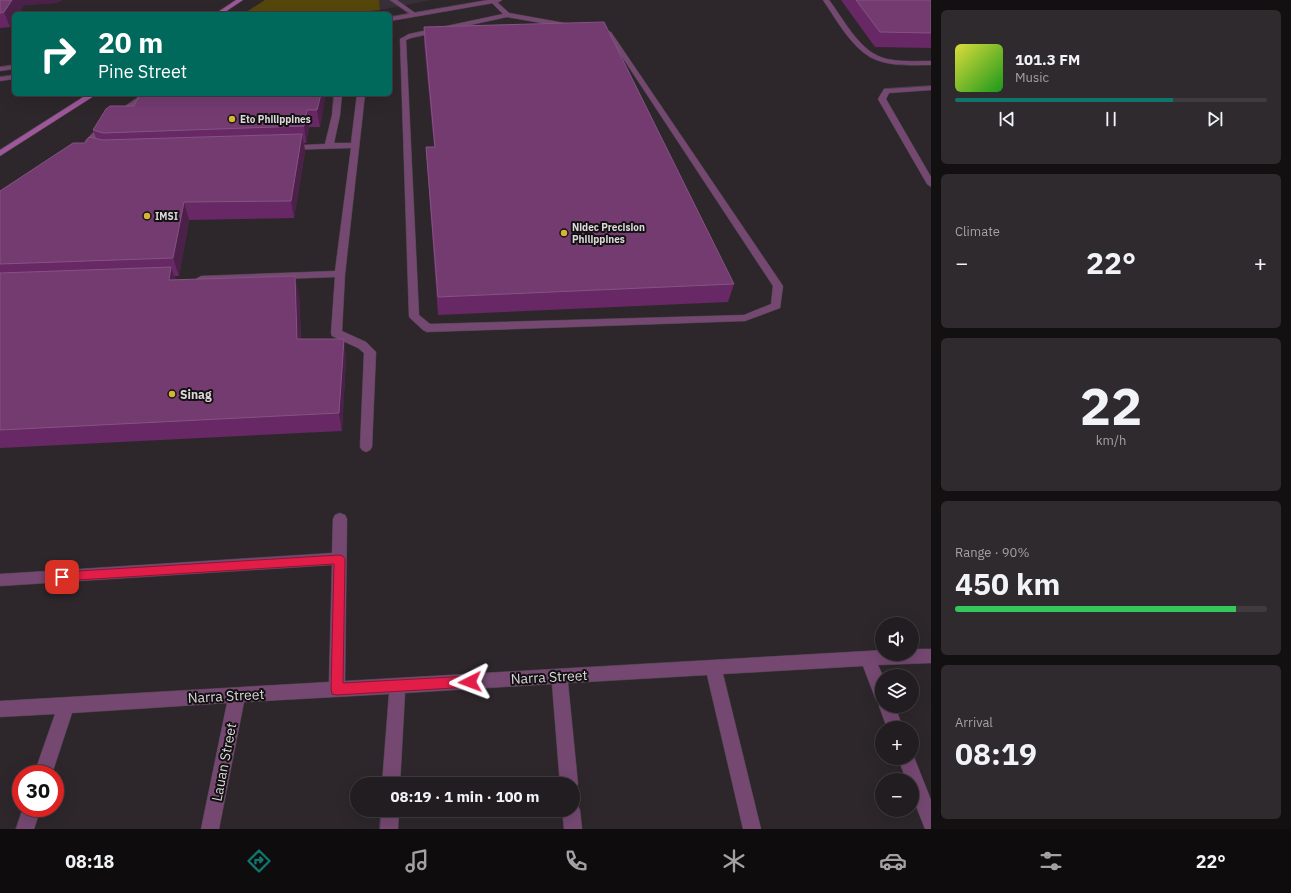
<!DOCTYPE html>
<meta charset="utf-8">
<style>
:root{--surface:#221d21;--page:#2e2a2e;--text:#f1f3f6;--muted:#a2a2a5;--line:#3f3b3f;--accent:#0f766e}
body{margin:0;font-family:"IBM Plex Sans",sans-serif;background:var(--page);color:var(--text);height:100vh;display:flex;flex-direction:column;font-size:15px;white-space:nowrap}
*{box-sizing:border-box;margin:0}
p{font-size:13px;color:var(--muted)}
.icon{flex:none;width:22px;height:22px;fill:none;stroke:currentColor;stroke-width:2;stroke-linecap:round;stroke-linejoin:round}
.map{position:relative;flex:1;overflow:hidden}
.panel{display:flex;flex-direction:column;gap:10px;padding:10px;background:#131012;width:360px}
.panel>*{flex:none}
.guide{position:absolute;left:12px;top:12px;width:380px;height:84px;border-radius:6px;box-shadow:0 4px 16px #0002,0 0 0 1px var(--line);background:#00695c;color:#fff;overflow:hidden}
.fabs{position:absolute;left:875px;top:617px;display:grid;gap:8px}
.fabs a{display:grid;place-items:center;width:44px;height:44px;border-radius:50%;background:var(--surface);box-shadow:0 4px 16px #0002,0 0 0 1px var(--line);font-size:20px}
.speed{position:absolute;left:12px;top:765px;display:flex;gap:8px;font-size:20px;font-weight:700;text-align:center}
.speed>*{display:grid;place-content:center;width:52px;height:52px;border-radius:50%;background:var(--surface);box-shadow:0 4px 16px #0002,0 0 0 1px var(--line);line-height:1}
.speed .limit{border:6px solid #d22;background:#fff;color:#111}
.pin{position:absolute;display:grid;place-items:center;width:34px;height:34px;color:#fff;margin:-17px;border-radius:8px;box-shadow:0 2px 6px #0006}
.me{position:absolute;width:44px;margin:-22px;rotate:267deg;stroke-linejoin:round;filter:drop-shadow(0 0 3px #0008)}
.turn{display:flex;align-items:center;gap:14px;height:84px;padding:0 20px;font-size:18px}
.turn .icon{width:52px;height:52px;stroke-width:2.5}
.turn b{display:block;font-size:28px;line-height:34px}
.big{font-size:30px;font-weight:700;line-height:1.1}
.panel .card{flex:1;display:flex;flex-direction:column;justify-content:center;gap:6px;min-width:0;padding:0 14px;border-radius:6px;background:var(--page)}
.panel .dial{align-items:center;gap:0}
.dial b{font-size:52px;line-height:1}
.song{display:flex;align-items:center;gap:12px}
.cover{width:48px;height:48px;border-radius:6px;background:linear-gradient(135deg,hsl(60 70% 55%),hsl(120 70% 35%))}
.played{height:4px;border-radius:2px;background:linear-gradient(90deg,var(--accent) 70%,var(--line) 70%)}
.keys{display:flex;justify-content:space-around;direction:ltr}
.heat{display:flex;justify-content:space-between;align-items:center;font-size:22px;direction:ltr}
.charge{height:6px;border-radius:3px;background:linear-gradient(90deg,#34c759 90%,var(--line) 0)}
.trip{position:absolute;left:350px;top:777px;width:230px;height:40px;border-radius:20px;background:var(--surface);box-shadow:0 4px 16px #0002,0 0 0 1px var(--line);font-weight:700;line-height:40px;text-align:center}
.tab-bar{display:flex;height:64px;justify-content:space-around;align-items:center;background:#0e0c0d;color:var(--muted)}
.tab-bar .icon{width:28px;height:28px}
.tab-bar .current{color:var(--accent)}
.tab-bar b{font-size:18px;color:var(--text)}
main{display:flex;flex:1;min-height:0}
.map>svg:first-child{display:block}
.built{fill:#392f38}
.green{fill:#55460b}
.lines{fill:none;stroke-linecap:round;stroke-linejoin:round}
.lane-casing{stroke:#494348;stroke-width:1}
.street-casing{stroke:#494348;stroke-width:1}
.secondary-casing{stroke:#494348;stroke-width:1}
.lane{fill:#754871;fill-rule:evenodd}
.street{fill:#754871;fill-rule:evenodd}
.secondary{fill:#9e5799;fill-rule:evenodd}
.wall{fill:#682865}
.shaded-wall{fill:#4b2049}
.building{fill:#743b71;stroke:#845382}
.route{fill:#e11d48;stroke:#92132f}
.poi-dot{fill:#d7b434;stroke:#141113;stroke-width:1.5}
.labels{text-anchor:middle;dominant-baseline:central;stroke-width:4;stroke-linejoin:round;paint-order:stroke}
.far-poi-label{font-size:10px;font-weight:bold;fill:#dbd7da;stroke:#141113;text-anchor:start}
.poi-label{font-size:12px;font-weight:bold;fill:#dbd7da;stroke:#141113;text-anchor:start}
.near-street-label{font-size:14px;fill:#dbd7da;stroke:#141113}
</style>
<main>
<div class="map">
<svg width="931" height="829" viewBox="0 0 931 829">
<rect width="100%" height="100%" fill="#2d272c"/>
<polygon class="built" points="379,0 432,0 380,10"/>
<polygon class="green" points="265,0 379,0 380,10 342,14 243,14"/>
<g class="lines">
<g class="lane-casing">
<g id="lane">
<polygon points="390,0 397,0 418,15 413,16"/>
<polygon points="491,0 495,0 509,13 570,24 573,26 570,28 507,17 411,38 406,40 419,315 430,324 744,315 771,304 773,286 607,34 597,31 600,29 611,32 783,286 780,308 745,321 427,332 423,330 410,318 409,316 400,39 409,34 503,14 491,2"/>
<path d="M823,0H829C845,21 860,53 887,59C901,62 917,61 931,61V65C911,65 888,67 870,57C850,45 836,19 823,0Z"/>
<polygon points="143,94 152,94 111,124 93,142 100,150 99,152 90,151 85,142 86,140 105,120"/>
<polygon points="334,94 342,94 340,115 334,143 351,143 357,94 365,94 345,274 342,331 366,342 376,352 372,447 370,450 366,452 362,450 360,447 364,353 358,348 332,336 331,333 335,277 201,282 196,279 201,276 335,271 351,148 283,150 279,148 283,146 325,144 332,115"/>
</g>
</g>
<g class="street-casing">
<g id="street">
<polygon points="488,0 502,0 499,2 390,21 390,17"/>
<polygon points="14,65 14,69 0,71 0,67"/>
<polygon points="14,75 14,79 0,81 0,77"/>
<polygon points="931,86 931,90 889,93 886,99 931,177 931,187 927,184 878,99 884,89"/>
<polygon points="340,513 345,515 347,519 345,681 868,651 882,650 882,654 912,654 912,649 931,649 931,663 878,665 883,676 882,706 895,706 903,728 887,728 879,706 881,701 876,700 863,666 723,674 761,829 743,829 707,675 568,683 578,784 575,790 573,791 573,784 560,784 552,684 405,693 400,784 382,784 389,694 244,702 219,829 201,829 227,703 72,713 52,774 34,774 55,714 0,717 0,701 329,682 332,565 0,586 0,574 332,553 333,519 335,515"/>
<polygon points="912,752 931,800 931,829 925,829 912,796 912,780 906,780 898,758 912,758"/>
<polygon points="573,802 577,804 580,810 582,829 564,829 562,810 573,810"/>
<polygon points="23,808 41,808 34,829 16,829"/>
<polygon points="381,810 399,810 398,829 380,829"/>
</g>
</g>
<g class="secondary-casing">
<g id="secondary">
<polygon points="236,0 243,0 222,14 215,14"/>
<polygon points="88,94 97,94 0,156 0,150"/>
</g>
</g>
<use href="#lane" class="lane"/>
<use href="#street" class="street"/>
<use href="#secondary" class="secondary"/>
</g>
<g class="wall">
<polygon points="0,0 62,0 56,3 24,5 18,14 14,14 10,27 0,28"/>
<polygon points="841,0 931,0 931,48 875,47"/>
<polygon points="424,27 734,284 728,302 438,315 427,164 426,147 434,147 424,42"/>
<polygon points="140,94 325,94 325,97 320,127 309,127 306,143 304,143 305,151 294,218 189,220 179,276 174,276 176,280 299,294 301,339 346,358 342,431 0,448 0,191 85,143 96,138 93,130 134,106"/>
</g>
<g class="shaded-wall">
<polygon points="12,0 62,0 56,3 24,5 18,14 14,14 14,21 10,27 4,12"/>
<polygon points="321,94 325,94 325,97 320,127 317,110"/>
<polygon points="307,110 309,127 306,143 304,126"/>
<polygon points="302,134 305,151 294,218 291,201"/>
<polygon points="184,202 189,220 179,276 173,258"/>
<polygon points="171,267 177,285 169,280"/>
<polygon points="295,276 299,294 301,357 297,339"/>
<polygon points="344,339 346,358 342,431 339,413"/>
</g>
<g class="building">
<polygon points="0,0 12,0 4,12 0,13"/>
<polygon points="856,0 931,0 931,33 880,32"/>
<polygon points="604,22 734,284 438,297 426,147 435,147 424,27"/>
<polygon points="140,94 321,94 317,110 307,110 304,126 103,133 93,130 106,109 110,106 134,106"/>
<polygon points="302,134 291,201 184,202 173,258 0,264 0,191 73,143 85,143 89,137 103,140"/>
<polygon points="171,267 169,280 295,276 297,339 344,339 339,413 0,430 0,273"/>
</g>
<polygon class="route" points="339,555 343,556 345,559 343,683 470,676 474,678 476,682 474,686 470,687 337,695 332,694 331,689 334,564 62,581 58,580 56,577 58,573 62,572"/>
<g class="poi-dot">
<circle cx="232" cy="119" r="4"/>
<circle cx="147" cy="216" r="4"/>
<circle cx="564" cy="233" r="4"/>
<circle cx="172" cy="394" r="4"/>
</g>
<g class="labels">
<g class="far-poi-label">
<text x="240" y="119">Eto Philippines</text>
<text x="155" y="216">IMSI</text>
<text x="572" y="227">Nidec Precision<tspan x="572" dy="12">Philippines</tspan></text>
</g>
<g class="poi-label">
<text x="180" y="394">Sinag</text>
</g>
<g class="near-street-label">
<text transform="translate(549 677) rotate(-3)">Narra Street</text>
<text transform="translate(226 696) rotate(-3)">Narra Street</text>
<text transform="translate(224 762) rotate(-79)">Lauan Street</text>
</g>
</g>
</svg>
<div class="fabs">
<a><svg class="icon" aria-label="sound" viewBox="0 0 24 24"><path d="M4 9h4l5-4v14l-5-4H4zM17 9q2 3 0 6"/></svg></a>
<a><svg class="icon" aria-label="layers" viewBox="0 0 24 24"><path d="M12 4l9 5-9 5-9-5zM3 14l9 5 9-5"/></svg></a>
<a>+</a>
<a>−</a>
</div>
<div class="speed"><div class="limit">30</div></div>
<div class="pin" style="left:62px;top:577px;background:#d93025"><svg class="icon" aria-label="arrive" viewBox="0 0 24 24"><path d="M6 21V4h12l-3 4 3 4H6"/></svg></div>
<svg class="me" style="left:470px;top:682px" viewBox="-20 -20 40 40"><path d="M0-17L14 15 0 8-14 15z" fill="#e11d48" stroke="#fff" stroke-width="4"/></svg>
<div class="trip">08:19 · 1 min · 100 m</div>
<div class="guide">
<div class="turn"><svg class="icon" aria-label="right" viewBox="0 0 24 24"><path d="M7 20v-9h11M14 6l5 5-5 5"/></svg><div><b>20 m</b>Pine Street</div></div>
</div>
</div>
<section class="panel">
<div class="card">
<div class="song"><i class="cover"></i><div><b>101.3 FM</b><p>Music</p></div></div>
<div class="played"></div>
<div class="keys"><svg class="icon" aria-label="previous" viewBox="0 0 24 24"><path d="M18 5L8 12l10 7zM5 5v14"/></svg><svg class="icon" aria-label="pause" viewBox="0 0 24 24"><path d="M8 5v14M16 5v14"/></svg><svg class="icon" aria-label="next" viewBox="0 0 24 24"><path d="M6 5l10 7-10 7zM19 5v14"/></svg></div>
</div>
<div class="card"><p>Climate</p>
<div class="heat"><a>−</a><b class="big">22°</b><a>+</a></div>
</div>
<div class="card dial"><b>22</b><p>km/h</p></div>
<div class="card"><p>Range · 90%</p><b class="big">450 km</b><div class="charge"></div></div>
<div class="card"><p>Arrival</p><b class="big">08:19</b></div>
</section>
</main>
<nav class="tab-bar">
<b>08:18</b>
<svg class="icon current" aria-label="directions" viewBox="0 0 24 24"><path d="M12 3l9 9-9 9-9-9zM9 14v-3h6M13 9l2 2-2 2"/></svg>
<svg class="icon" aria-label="music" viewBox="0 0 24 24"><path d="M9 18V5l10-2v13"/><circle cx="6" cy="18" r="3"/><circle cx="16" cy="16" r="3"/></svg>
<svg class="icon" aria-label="phone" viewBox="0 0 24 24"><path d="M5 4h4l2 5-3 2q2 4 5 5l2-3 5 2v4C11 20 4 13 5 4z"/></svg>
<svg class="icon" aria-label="climate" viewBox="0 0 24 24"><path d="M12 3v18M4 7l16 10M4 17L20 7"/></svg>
<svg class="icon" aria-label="car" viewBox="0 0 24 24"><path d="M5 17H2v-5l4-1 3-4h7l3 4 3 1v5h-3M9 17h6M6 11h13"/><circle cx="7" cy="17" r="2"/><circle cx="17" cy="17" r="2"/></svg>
<svg class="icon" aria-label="filters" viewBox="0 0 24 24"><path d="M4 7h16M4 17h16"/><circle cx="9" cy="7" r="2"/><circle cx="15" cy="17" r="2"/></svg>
<b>22°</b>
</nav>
